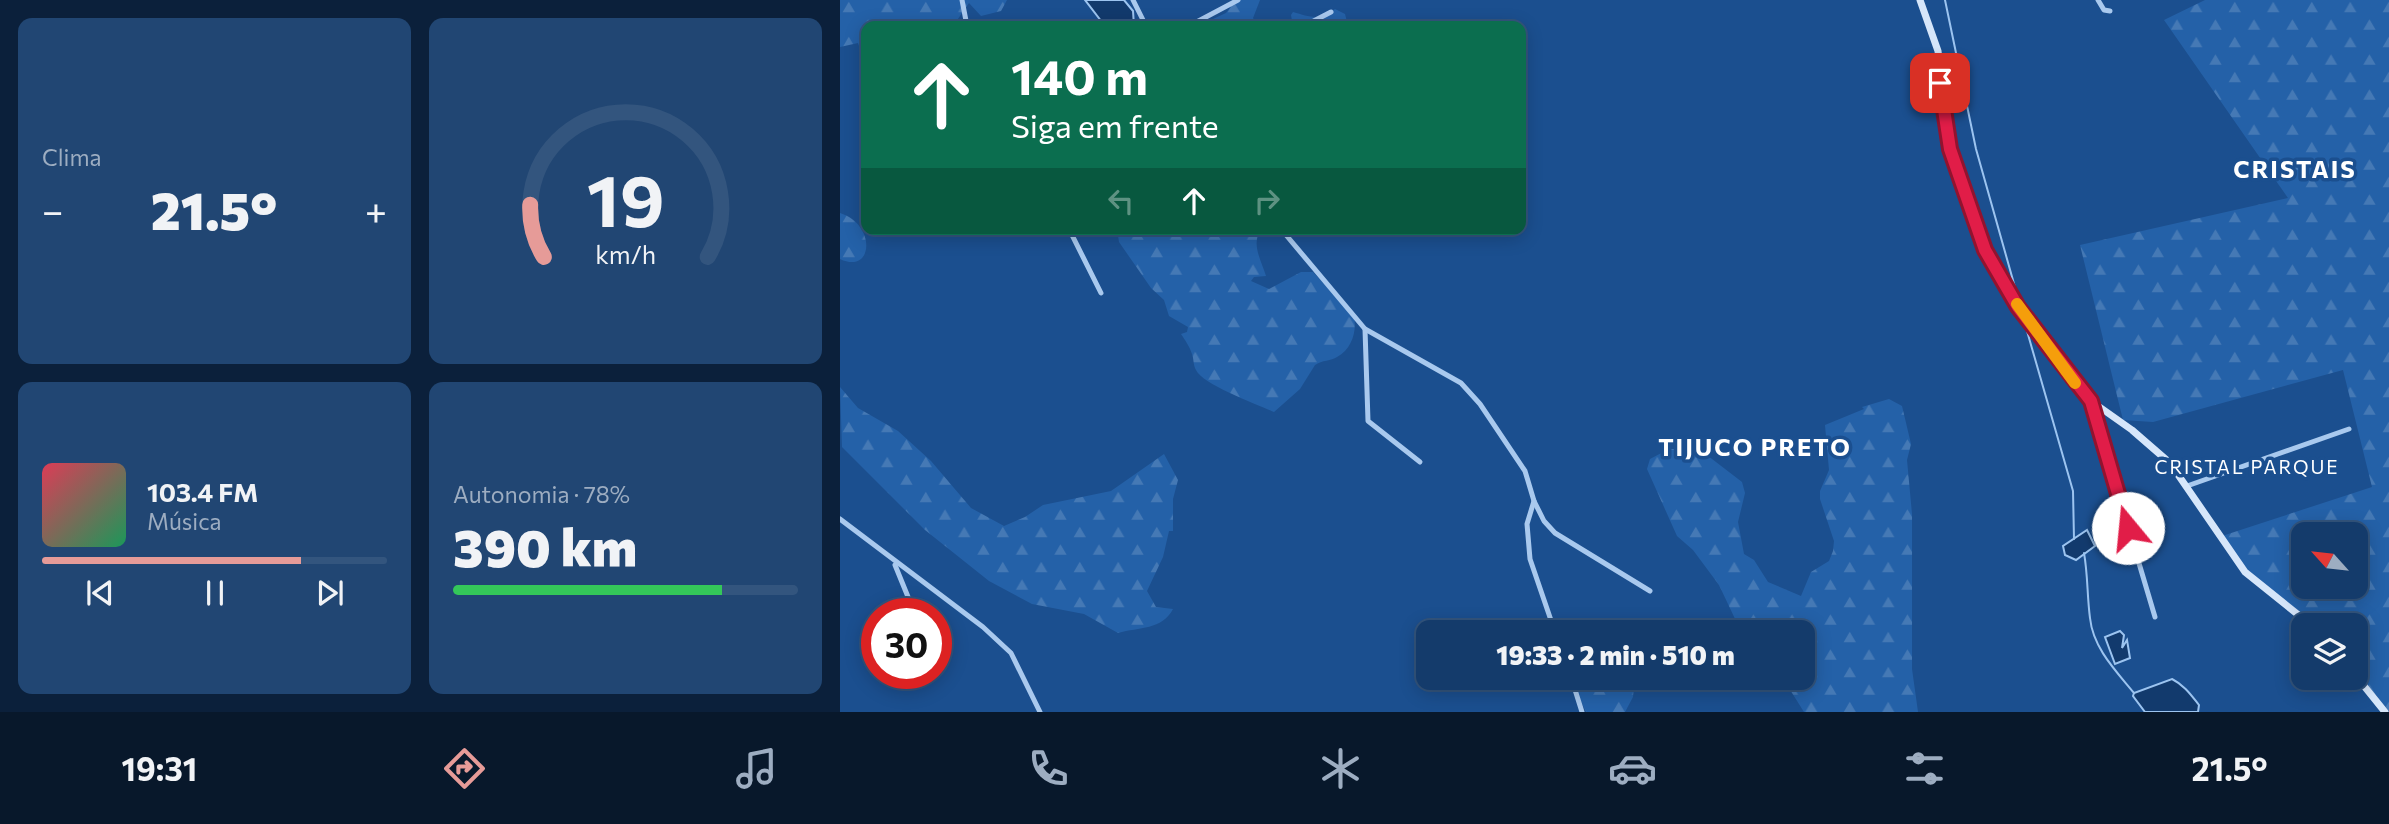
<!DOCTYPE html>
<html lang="pt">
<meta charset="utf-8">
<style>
:root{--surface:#143b6b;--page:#214673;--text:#f1f3f6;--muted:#9dadc1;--line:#33557e;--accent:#e69b98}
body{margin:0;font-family:Commissioner,sans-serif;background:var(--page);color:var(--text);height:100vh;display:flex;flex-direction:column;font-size:26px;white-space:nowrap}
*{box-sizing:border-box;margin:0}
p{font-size:23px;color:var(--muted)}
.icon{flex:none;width:38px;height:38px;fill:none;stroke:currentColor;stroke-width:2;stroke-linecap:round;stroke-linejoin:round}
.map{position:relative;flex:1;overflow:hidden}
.panel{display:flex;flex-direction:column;gap:18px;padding:18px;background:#0b203b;width:840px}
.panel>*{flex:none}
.top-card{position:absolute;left:21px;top:21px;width:665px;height:214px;border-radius:14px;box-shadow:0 4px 18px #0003,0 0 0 2px var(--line);background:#0b6e4f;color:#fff;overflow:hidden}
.needle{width:46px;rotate:297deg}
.buttons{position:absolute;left:1451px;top:522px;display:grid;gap:14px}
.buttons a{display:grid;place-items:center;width:77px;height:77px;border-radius:14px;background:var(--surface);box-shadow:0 4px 18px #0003,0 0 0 2px var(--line);font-size:35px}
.speed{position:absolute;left:21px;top:598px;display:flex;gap:14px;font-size:35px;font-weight:700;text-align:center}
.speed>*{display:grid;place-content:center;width:91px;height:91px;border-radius:50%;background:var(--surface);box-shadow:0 4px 18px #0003,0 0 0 2px var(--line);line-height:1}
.speed .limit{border:10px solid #d22;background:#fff;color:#111}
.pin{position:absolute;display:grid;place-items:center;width:60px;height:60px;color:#fff;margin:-30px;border-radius:14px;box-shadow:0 4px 10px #0006}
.me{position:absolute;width:77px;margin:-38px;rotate:343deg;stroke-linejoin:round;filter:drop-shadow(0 0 5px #0008)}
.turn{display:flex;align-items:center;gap:24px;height:147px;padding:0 35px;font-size:32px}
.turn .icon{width:91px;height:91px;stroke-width:2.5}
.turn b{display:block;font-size:49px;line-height:60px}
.lanes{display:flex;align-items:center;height:66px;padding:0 35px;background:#0003;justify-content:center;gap:35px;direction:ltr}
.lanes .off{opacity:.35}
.big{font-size:52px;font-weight:800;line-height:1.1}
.panel .widget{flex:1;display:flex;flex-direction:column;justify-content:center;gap:10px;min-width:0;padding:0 24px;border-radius:14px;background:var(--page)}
.panel .dial{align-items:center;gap:0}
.dial svg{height:182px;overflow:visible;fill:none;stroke:var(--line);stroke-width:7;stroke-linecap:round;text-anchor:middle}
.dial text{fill:var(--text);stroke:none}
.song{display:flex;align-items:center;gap:21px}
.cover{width:84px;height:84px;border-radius:10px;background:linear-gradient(135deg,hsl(350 70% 55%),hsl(150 70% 35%))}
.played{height:7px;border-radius:4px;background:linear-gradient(90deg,var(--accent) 75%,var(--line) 75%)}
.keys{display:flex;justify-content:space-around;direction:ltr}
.heat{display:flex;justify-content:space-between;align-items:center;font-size:38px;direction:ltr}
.charge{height:10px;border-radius:5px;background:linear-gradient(90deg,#34c759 78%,var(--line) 0)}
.panel .tiles{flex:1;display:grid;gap:18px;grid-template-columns:repeat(2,1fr)}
.trip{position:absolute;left:576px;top:620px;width:399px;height:70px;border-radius:14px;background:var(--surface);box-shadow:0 4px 18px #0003,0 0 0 2px var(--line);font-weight:800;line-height:70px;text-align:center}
.menu{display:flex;height:112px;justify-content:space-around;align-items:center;background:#08182b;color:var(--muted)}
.menu .icon{width:49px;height:49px}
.menu .active{color:var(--accent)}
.menu b{font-size:32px;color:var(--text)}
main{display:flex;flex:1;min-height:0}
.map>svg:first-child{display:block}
.forest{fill:url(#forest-firs);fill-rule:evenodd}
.water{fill:#123a6d;stroke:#9cc4f0;stroke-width:2}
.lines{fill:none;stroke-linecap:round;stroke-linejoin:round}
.stream{stroke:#9cc4f0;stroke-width:2}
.street{stroke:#a9c9ee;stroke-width:5}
.secondary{stroke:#d6e6fa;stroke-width:7}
.route-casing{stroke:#92132f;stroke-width:18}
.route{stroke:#e11d48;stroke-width:12}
.slow{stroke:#f59e0b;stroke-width:12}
.labels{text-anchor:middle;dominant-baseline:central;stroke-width:7;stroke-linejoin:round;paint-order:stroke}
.neighbourhood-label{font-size:19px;letter-spacing:2px;fill:#fff;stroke:#1b4f8f}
.district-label{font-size:24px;font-weight:bold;letter-spacing:2px;fill:#fff;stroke:#1b4f8f}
</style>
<main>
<section class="panel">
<div class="tiles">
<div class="widget"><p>Clima</p>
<div class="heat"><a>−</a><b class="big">21.5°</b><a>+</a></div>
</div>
<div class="widget dial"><svg viewBox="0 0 100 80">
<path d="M14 69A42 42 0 1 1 86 69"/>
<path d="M14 69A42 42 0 0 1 8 46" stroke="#e69b98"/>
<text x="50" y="56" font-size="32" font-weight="700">19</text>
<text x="50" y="72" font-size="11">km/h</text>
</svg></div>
<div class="widget">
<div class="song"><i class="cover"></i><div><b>103.4 FM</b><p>Música</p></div></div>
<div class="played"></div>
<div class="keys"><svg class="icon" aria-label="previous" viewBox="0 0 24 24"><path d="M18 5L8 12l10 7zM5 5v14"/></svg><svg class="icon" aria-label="pause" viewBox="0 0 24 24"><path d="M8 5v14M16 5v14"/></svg><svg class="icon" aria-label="next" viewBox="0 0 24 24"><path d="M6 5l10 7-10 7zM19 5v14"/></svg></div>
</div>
<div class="widget"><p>Autonomia · 78%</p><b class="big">390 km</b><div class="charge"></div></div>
</div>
</section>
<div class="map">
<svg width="1549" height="712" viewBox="0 0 1549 712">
<defs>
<pattern id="forest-firs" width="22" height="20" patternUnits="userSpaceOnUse" patternTransform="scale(1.75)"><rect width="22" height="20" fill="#2461a8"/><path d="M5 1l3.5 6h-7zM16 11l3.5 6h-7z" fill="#4579b5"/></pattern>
</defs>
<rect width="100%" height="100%" fill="#1b4f8f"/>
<g class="forest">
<polygon points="0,0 167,0 161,11 141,16 129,3 113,26 26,26 26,67 18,43 0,47"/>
<polygon points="392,0 420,0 413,18 417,26 358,26 386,13 392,5"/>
<path d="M1365,0H1549V711L1516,671V625H1477L1404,569L1382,536L1532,487L1503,370L1313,422L1283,420L1240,245L1448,198L1324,20ZM1463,534H1516V586H1463Z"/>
<path d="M495,9L505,14L508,26H453L451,15L453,12C470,17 480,21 495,9Z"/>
<path d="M0,213C36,224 34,275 0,259Z"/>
<path d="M277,229H422C410,242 421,260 426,276L414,277L411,281L429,289L461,272H473L514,316C517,331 512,349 497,357C491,361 482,360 475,365L460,389L434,412C417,404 363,385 356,370C353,365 354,359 352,354C350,347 345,340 341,334L347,332L348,327L329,316L324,300L311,288L279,242Z"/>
<path d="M0,387L18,408L58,431L91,461L131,508L164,526L185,517L203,505L271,491L324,454L338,480L333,499V531H329L323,557L307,591L316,607L333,609C322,630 299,627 278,633L244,614L192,604L149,581L85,530L2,447Z"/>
<polygon points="1049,399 1062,406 1071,444 1067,460 1072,514 1072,669 1078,712 964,712 942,677 962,677 962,632 910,632 897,623 879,585 853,550 837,536 807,469 810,459 829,449 859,449 902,482 905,493 898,522 904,554 914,560 928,582 961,596 971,572 989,561 993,551 994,541 980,499 980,491 989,470 985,425 1024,409 1022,407"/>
<polygon points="730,677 787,677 794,686 793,697 785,712 746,712"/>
</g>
<g class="water">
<polygon points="245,0 284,0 293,11 294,26 265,26"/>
<polygon points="1247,530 1255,546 1236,560 1225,555 1223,546"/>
<polygon points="1280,631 1284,635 1282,648 1287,640 1290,658 1275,664 1265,637"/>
<path d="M1332,679C1344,685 1351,695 1359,705L1358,712H1305L1293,696L1294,693Z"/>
</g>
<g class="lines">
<g class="stream">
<polyline points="1105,0 1136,149 1178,298"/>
<polyline points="1185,324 1233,491 1234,539"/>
<path d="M1244,553C1248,575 1247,596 1250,618C1253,648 1276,671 1294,693"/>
</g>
<g class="street">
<polyline points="122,0 127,26"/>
<polyline points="293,0 306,26"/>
<polyline points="1258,0 1264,10 1270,11"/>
<polyline points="349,26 398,0"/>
<polyline points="464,26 491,12"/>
<polyline points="229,229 261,293"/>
<polyline points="441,229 525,329 621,383 640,404 685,471 694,501 687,524 690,559 715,632"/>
<polyline points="525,329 528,421 580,462"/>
<polyline points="1251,402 1315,617"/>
<polyline points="1347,486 1509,429"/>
<polyline points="694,501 704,521 715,533 810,591"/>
<polyline points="0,519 143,627 171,653 200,712"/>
<polyline points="55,565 75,614"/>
<polyline points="731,677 742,712"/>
</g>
<g class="secondary">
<polyline points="1080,0 1098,51 1110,150 1145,250 1179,307 1251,401 1292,430 1330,463 1405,572 1471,625"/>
<polyline points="1516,676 1545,712"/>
</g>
</g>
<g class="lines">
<g class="route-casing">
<polyline id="route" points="1100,83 1110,149 1145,250 1178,307 1251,401 1288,528"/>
</g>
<use href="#route" class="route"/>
<polyline class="slow" points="1177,304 1235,383"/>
</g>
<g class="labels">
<g class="neighbourhood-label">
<text x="1407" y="466">CRISTAL PARQUE</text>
</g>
<g class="district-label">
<text x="1455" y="168">CRISTAIS</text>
<text x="915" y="446">TIJUCO PRETO</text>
</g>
</g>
</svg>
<div class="buttons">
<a><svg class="needle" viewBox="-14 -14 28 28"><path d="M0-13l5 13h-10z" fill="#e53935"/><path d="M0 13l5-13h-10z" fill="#9dadc1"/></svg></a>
<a><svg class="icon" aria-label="layers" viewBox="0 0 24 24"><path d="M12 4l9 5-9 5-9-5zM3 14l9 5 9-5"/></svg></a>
</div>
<div class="speed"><div class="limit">30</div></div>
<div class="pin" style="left:1100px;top:83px;background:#d93025"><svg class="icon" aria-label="arrive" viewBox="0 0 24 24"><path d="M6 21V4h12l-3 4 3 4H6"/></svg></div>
<svg class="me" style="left:1288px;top:528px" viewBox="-20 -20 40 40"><circle r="19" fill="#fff"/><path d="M0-13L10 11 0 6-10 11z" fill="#e11d48"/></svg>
<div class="trip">19:33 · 2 min · 510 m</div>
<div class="top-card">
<div class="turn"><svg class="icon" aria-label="ahead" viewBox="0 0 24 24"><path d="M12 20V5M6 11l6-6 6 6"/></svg><div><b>140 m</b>Siga em frente</div></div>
<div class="lanes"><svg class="icon off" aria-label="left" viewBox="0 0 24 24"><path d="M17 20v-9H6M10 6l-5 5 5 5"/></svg><svg class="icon" aria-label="ahead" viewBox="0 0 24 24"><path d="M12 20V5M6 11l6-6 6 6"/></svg><svg class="icon off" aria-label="right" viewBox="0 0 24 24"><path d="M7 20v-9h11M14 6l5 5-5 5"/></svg></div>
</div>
</div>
</main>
<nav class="menu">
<b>19:31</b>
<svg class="icon active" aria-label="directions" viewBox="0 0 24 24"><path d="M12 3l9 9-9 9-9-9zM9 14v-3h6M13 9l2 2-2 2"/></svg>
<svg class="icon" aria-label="music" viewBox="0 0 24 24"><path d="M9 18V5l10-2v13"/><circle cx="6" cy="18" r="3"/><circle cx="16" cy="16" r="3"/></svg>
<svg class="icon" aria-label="phone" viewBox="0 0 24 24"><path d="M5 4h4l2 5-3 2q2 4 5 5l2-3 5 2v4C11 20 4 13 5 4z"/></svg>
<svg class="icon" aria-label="climate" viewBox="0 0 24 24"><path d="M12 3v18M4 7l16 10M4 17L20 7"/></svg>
<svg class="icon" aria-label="car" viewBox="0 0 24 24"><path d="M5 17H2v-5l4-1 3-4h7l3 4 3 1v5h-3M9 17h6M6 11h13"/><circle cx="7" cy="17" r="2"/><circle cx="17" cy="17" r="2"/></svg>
<svg class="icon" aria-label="filters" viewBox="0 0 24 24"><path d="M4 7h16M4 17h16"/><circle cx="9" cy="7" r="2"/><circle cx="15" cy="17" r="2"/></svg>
<b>21.5°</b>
</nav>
